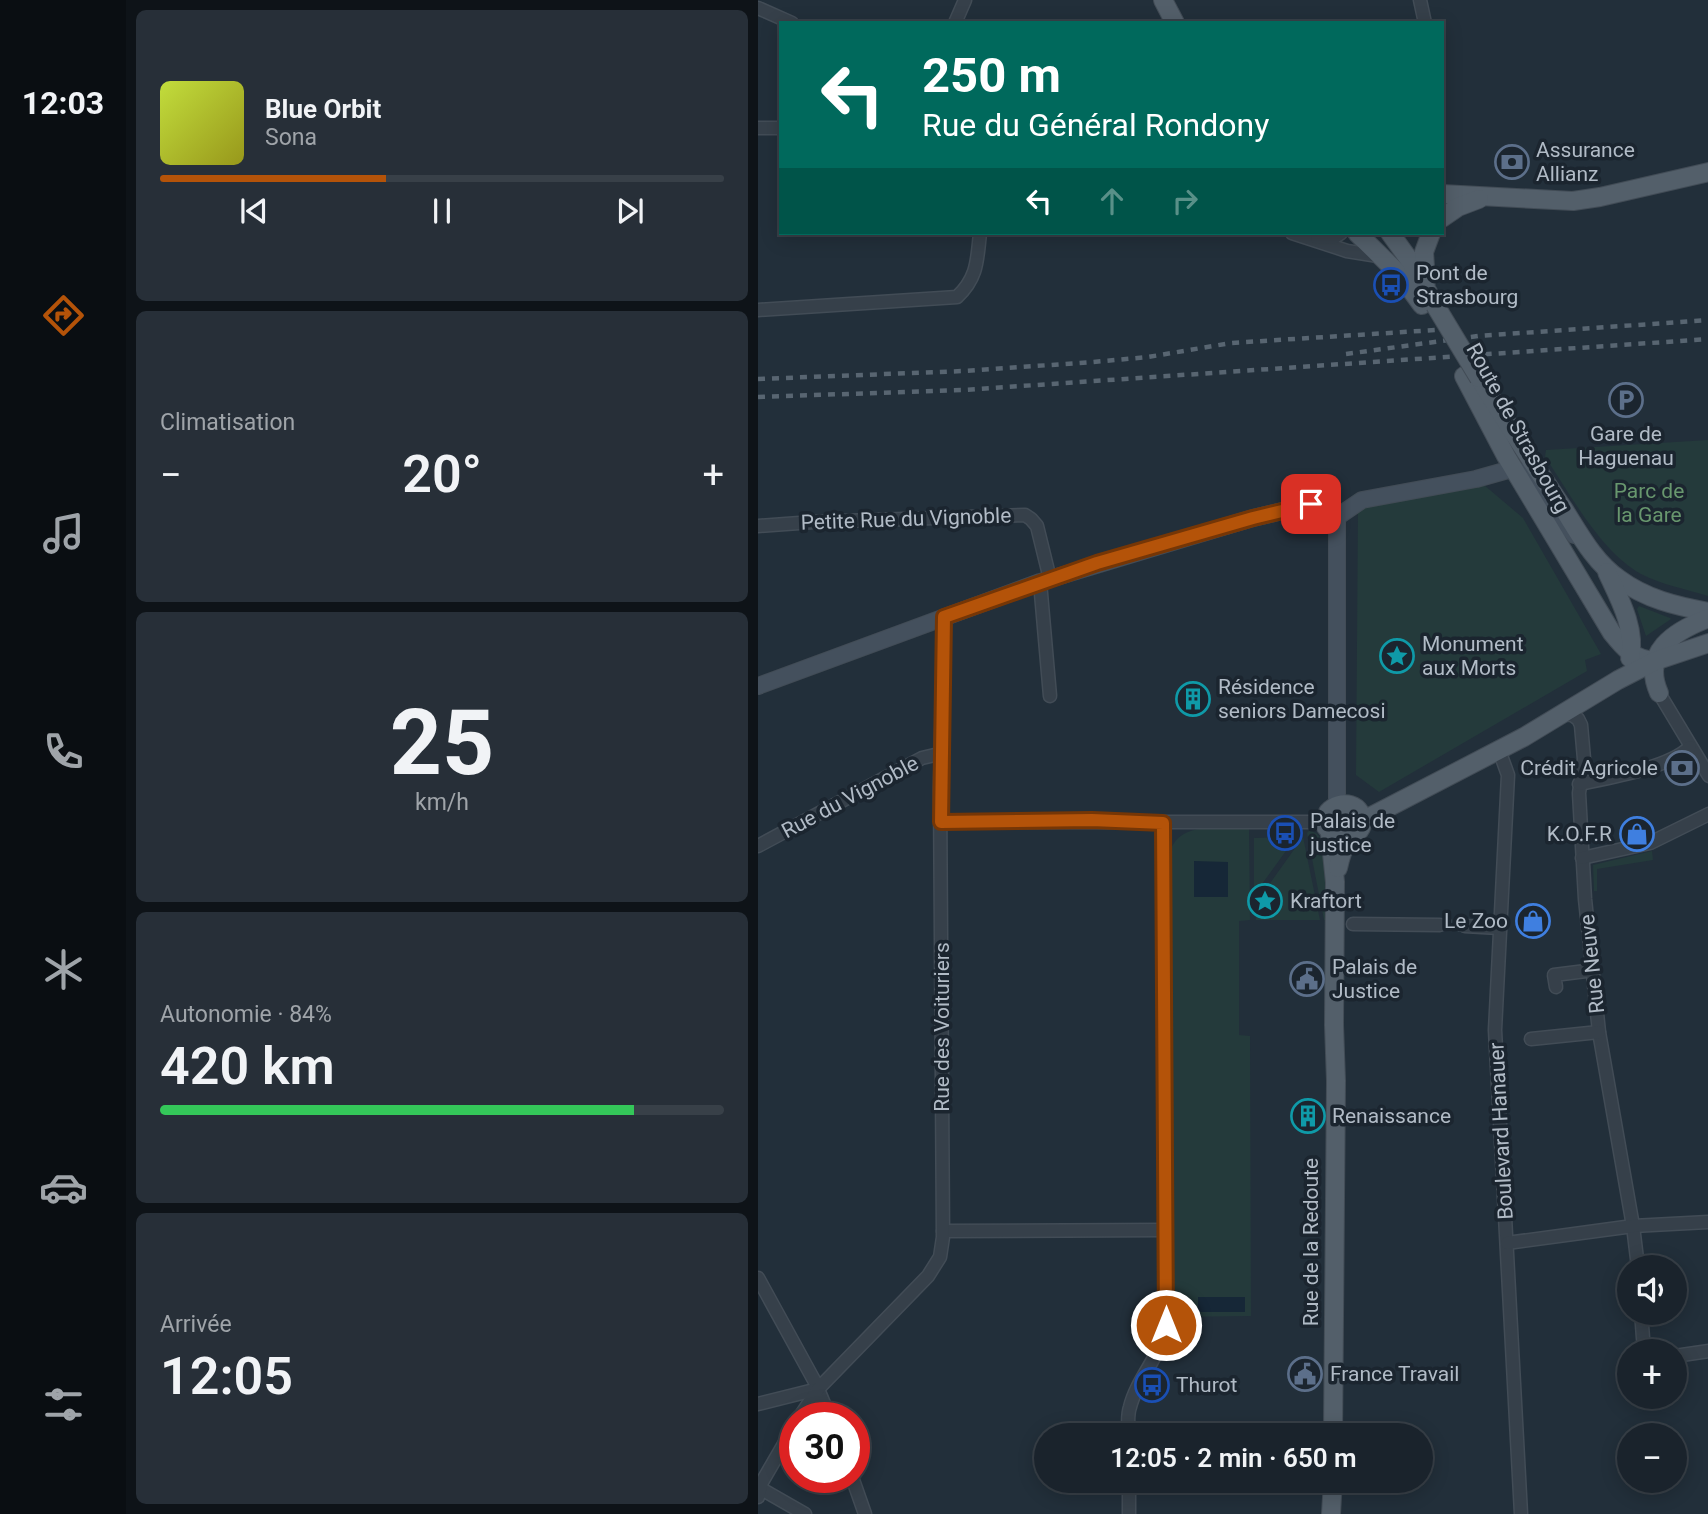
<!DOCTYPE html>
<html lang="fr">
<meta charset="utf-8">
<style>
:root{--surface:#1a232c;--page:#272f38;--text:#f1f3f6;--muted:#9fa4a9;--line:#384048;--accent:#b45309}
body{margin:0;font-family:Roboto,sans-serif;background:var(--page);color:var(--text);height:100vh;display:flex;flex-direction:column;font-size:26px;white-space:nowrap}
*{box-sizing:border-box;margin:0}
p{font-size:23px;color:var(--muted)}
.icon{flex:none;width:38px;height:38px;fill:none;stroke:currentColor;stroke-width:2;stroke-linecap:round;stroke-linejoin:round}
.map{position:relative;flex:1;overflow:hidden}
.drawer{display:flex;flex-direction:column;gap:10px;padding:10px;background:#0e1318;width:632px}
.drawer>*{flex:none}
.hud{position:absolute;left:21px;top:21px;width:665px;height:214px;border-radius:0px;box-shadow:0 4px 18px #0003,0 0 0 2px var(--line);background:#00695c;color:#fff;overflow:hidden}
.controls{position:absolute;left:859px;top:1255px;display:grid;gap:14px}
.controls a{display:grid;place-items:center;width:70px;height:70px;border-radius:50%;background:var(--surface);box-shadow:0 4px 18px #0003,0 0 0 2px var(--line);font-size:35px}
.speed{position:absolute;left:21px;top:1402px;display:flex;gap:14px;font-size:35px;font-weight:700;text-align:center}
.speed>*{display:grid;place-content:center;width:91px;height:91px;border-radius:50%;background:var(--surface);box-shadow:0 4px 18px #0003,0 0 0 2px var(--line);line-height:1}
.speed .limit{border:10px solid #d22;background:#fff;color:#111}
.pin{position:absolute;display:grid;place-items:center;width:60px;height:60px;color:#fff;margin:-30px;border-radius:14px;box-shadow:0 4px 10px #0006}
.me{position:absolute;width:77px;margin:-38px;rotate:0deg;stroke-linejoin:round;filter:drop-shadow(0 0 5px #0008)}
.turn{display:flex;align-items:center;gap:24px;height:147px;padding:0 28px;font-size:32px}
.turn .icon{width:91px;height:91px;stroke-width:2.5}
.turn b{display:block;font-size:49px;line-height:60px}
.lanes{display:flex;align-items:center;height:66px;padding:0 28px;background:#0003;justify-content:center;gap:35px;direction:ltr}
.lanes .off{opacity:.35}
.big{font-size:52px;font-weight:600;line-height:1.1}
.drawer .card{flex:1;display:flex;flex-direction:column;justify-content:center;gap:10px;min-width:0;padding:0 24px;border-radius:10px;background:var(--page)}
.drawer .dial{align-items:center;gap:0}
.dial b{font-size:91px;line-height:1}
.song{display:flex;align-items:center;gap:21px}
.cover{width:84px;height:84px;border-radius:10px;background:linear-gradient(135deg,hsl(70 70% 55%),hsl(60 70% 35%))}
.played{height:7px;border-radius:4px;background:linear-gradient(90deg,var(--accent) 40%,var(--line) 40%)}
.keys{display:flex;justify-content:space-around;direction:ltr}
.heat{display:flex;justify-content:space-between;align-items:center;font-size:38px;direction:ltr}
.charge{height:10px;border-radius:5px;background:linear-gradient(90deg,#34c759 84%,var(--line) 0)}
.trip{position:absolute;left:276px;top:1423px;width:399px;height:70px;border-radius:35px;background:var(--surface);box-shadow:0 4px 18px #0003,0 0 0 2px var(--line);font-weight:600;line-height:70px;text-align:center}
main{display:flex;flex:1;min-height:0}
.menu{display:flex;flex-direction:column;width:126px;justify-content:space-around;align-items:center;background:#0a0e12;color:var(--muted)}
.menu .icon{width:49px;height:49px}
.menu .current{color:var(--accent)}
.menu b{font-size:32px;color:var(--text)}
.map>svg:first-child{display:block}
.green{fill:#243a3b}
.water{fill:#162737}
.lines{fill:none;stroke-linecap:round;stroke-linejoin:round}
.street-tunnel{stroke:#37444f;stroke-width:12;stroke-dasharray:12 6;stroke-linecap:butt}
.street-casing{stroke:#424c56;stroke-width:15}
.secondary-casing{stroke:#424c56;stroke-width:18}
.primary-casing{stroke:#424c56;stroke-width:20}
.street{stroke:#36404a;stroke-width:12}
.secondary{stroke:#44505d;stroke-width:16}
.primary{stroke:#535f6a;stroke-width:18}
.rail{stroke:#586571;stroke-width:4.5;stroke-dasharray:7 7;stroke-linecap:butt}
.primary-bridge-casing{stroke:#424c56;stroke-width:20;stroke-linecap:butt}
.primary-bridge{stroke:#535f6a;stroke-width:18}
.route-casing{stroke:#753606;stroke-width:18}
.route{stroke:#b45309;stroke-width:12}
.labels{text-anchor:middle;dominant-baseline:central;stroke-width:7;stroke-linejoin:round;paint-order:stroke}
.poi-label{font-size:21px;fill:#b1bbc6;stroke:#1b252f;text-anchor:start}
.street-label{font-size:21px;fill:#b1bbc6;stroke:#1b252f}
.park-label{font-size:21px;fill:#68976e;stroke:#1b252f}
</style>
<main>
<nav class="menu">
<b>12:03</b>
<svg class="icon current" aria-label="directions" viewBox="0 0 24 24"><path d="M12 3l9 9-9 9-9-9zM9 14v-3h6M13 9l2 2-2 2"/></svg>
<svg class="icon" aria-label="music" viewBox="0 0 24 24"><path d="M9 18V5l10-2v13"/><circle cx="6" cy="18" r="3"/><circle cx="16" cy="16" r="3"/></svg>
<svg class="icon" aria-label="phone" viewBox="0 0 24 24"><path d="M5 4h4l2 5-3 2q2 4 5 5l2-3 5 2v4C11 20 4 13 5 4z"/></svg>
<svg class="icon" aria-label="climate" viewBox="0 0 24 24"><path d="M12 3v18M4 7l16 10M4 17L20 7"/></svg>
<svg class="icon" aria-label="car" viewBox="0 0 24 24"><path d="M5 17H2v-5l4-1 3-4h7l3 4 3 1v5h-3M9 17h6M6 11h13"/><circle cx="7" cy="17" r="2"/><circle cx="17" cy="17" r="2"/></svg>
<svg class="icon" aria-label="filters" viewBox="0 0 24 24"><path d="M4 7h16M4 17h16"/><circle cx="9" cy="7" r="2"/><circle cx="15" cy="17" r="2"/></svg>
</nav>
<section class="drawer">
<div class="card">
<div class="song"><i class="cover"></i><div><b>Blue Orbit</b><p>Sona</p></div></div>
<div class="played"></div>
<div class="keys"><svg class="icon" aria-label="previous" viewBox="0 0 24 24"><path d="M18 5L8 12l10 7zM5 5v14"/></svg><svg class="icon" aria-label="pause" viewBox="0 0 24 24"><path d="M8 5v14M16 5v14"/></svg><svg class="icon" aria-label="next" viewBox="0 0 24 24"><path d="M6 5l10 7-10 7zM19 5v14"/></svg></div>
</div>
<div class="card"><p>Climatisation</p>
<div class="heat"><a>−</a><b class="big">20°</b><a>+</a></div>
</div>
<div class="card dial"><b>25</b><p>km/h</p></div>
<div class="card"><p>Autonomie · 84%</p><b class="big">420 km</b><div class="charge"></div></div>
<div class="card"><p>Arrivée</p><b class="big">12:05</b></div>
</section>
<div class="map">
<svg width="951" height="1514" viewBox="0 0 951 1514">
<rect width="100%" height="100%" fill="#222f3a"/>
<g class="green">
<path d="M950,440V596C928,589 904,585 883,574C842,551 813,495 787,457L788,450Z"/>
<polygon points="726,485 765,518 843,654 827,660 829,671 621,792 598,775 600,509"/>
<polygon points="881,606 912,618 913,619 888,636 879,609"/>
<path d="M491,829L492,920L481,921V1035L492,1036L493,1316L414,1317L411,856C418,819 464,829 491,829Z"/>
<polygon points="552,830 559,834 568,845 570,920 566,920 549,833"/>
<polygon points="538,837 496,895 496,838"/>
<polygon points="545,837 562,920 498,920 498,903"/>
<polygon points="894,851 895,860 839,869 839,891 836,891 835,865"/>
</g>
<g class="water">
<polygon points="436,861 470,862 470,897 436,897"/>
<rect x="440" y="1297" width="47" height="15"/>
</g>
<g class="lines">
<polyline class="street-tunnel" points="682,925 707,926"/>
<g class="street-casing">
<g id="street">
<polyline points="662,0 667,23"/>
<polyline points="0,8 34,23"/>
<polyline points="197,23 207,0"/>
<polyline points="0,128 23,128"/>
<polyline points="534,233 589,251 620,256"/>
<polyline points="559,238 577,237 583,233"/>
<path d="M0,310L199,297C220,277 219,260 222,233"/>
<polyline points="0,526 55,522 267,515 273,519 279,526 292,579"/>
<polyline points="282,582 292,696"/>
<polyline points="901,693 951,776"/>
<polyline points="804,714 814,715 820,719 823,725 826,759 821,793 827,899 841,1032 875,1226 880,1267"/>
<polyline points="741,750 750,775 737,1030 763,1514"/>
<path d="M821,784C850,778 911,768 932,747"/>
<polyline points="183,822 567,822"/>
<polyline points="0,846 164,758 185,753"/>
<polyline points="824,858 892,843 951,814"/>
<polyline points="595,924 682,925"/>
<polyline points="707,926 741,928"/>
<polyline points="798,987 796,975 836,970"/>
<polyline points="773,1039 841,1032"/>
<polyline points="185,1231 407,1230"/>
<polyline points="749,1243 875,1226 951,1222"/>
<polyline points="0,1278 57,1382 72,1418"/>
<polyline points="883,1312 886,1351"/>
<polyline points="917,1356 951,1351"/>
<polyline points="0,1404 60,1389"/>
<polyline points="41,1418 60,1389 170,1276 182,1257 185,1237 182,789 186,617"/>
<path d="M371,1435C370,1426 369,1416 372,1407C379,1378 404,1355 408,1325L405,823"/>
<polyline points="94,1477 107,1514"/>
<polyline points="0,1487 47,1514"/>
<polyline points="0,1497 4,1482 37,1425"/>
<polyline points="371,1514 371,1480"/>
</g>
</g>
<g class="secondary-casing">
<g id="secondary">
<polyline points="579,517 604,500 718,479 750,470 767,472 799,516 816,535"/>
<polyline points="0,686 282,582 495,518 553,504 568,508 579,517"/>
<polyline points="579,804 579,517"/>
</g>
</g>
<g class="primary-casing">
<g id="primary">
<polyline points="405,0 417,23"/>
<polyline points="684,194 815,201 842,197 951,172"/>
<polyline points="684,218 700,207 721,199"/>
<polyline points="599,233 642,275 664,305"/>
<polyline points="632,233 655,265 677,305"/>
<polyline points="668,282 666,252 673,233"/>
<path d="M706,376L748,456L854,633C866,648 876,660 897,661"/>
<path d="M721,378C748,422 776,465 805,508C821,533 836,562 861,579C888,599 918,606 951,612"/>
<path d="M849,572C861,598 878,628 872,658"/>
<path d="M901,693C883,652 916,631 951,618"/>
<polyline points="604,821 766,737 860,680 897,661 951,643"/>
<polyline points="572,834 577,882 576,1025 578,1081 575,1435"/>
<path d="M580,868C582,859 584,849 590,842C595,836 602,833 604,825C607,803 582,798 570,812L568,827L579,839L593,838"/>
<polyline points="573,1514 575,1480"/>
</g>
</g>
<use href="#street" class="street"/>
<use href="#secondary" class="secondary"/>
<use href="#primary" class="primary"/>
<g class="rail">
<polyline points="588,354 720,336 951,320"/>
<polyline points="0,379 206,371 335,362 390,357 473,343 677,330"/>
<polyline points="0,397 205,390 951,339"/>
</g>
<g class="primary-bridge-casing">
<polyline id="primary-bridge" points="677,305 721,378"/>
</g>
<use href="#primary-bridge" class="primary-bridge"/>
</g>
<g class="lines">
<g class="route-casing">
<polyline id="route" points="408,1325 405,823 334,820 183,822 186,617 339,563 495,518 553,504"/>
</g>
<use href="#route" class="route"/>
</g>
<defs>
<g id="bank-ring" transform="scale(1.75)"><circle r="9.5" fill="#1b252f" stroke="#5c6f8a" stroke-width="1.5"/><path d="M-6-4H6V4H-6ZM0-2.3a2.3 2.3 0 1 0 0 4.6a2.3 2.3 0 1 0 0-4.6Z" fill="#5c6f8a"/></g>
<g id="bus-ring" transform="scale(1.75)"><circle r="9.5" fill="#1b252f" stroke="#1a4fb4" stroke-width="1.5"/><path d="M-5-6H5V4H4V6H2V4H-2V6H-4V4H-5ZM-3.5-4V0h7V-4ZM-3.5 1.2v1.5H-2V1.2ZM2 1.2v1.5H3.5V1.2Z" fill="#1a4fb4"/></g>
<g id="parking-ring" transform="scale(1.75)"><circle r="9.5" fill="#1b252f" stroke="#5c6f8a" stroke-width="1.5"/><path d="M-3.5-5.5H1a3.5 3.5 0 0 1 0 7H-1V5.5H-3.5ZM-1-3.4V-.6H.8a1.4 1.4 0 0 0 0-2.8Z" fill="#5c6f8a"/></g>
<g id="sight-ring" transform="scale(1.75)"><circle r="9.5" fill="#1b252f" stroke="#0f9aa8" stroke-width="1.5"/><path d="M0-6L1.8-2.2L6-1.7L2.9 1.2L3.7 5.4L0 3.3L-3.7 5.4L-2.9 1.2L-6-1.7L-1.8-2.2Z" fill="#0f9aa8"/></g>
<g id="building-ring" transform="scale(1.75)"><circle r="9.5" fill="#1b252f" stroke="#0f9aa8" stroke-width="1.5"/><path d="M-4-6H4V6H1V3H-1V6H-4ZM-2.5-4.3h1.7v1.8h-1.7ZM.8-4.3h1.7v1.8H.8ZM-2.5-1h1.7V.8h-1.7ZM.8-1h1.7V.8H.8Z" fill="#0f9aa8"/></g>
<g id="shop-ring" transform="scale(1.75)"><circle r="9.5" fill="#1b252f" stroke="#3f7fe0" stroke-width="1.5"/><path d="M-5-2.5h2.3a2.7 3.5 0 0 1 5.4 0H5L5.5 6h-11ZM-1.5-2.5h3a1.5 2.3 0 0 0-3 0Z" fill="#3f7fe0"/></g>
<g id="civic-ring" transform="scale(1.75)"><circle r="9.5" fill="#1b252f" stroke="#5c6f8a" stroke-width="1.5"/><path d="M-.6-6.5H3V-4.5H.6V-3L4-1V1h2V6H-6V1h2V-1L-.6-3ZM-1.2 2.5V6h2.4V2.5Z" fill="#5c6f8a"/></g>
</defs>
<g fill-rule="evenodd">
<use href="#bank-ring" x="754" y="162"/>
<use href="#bus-ring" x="633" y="285"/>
<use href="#parking-ring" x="868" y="400"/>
<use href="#sight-ring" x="639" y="656"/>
<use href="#building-ring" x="435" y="699"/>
<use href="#bank-ring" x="924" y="768"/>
<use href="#bus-ring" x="527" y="833"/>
<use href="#shop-ring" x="879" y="834"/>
<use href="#sight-ring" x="507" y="901"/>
<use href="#shop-ring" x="775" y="921"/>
<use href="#civic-ring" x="549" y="979"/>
<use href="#building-ring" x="550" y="1116"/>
<use href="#civic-ring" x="547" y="1374"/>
<use href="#bus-ring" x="394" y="1385"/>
</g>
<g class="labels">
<g class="poi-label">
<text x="778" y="150">Assurance<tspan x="778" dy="24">Allianz</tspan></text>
<text x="658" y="273">Pont de<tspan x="658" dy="24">Strasbourg</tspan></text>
<text x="868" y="434" text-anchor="middle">Gare de<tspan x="868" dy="24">Haguenau</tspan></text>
<text x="664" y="644">Monument<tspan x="664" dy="24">aux Morts</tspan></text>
<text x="460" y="687">Résidence<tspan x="460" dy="24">seniors Damecosi</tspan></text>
<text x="900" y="768" text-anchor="end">Crédit Agricole</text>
<text x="552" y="821">Palais de<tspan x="552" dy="24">justice</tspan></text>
<text x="854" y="834" text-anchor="end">K.O.F.R</text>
<text x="532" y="901">Kraftort</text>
<text x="750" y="921" text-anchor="end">Le Zoo</text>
<text x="574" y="967">Palais de<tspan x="574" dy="24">Justice</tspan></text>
<text x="574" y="1116">Renaissance</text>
<text x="572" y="1374">France Travail</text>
<text x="418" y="1385">Thurot</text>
</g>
<g class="street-label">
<text transform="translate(760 428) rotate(61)">Route de Strasbourg</text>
<text transform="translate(148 519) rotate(-2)">Petite Rue du Vignoble</text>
<text transform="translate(92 797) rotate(-28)">Rue du Vignoble</text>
<text transform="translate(834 964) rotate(-96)">Rue Neuve</text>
<text transform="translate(184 1027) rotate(-90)">Rue des Voituriers</text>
<text transform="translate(743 1131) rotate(-93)">Boulevard Hanauer</text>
<text transform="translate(553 1242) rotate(-90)">Rue de la Redoute</text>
</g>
<g class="park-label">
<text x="891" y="491">Parc de<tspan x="891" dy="24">la Gare</tspan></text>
</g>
</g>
</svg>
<div class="controls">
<a><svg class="icon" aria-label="sound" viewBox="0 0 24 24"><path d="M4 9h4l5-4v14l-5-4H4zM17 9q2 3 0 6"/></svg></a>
<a>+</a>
<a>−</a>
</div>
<div class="speed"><div class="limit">30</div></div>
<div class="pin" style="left:553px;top:504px;background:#d93025"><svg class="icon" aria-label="arrive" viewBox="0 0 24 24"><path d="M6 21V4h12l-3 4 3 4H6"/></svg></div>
<svg class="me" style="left:408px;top:1325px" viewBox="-20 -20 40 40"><circle r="17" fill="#b45309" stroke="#fff" stroke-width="3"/><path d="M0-11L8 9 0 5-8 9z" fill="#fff"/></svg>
<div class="trip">12:05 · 2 min · 650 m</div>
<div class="hud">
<div class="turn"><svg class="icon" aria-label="left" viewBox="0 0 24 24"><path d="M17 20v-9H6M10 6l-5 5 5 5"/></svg><div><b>250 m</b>Rue du Général Rondony</div></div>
<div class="lanes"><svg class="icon" aria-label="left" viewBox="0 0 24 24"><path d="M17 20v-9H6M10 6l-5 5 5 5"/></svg><svg class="icon off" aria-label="ahead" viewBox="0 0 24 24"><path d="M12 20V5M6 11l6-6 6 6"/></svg><svg class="icon off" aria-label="right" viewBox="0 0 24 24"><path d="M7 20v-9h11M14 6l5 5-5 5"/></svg></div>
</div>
</div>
</main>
